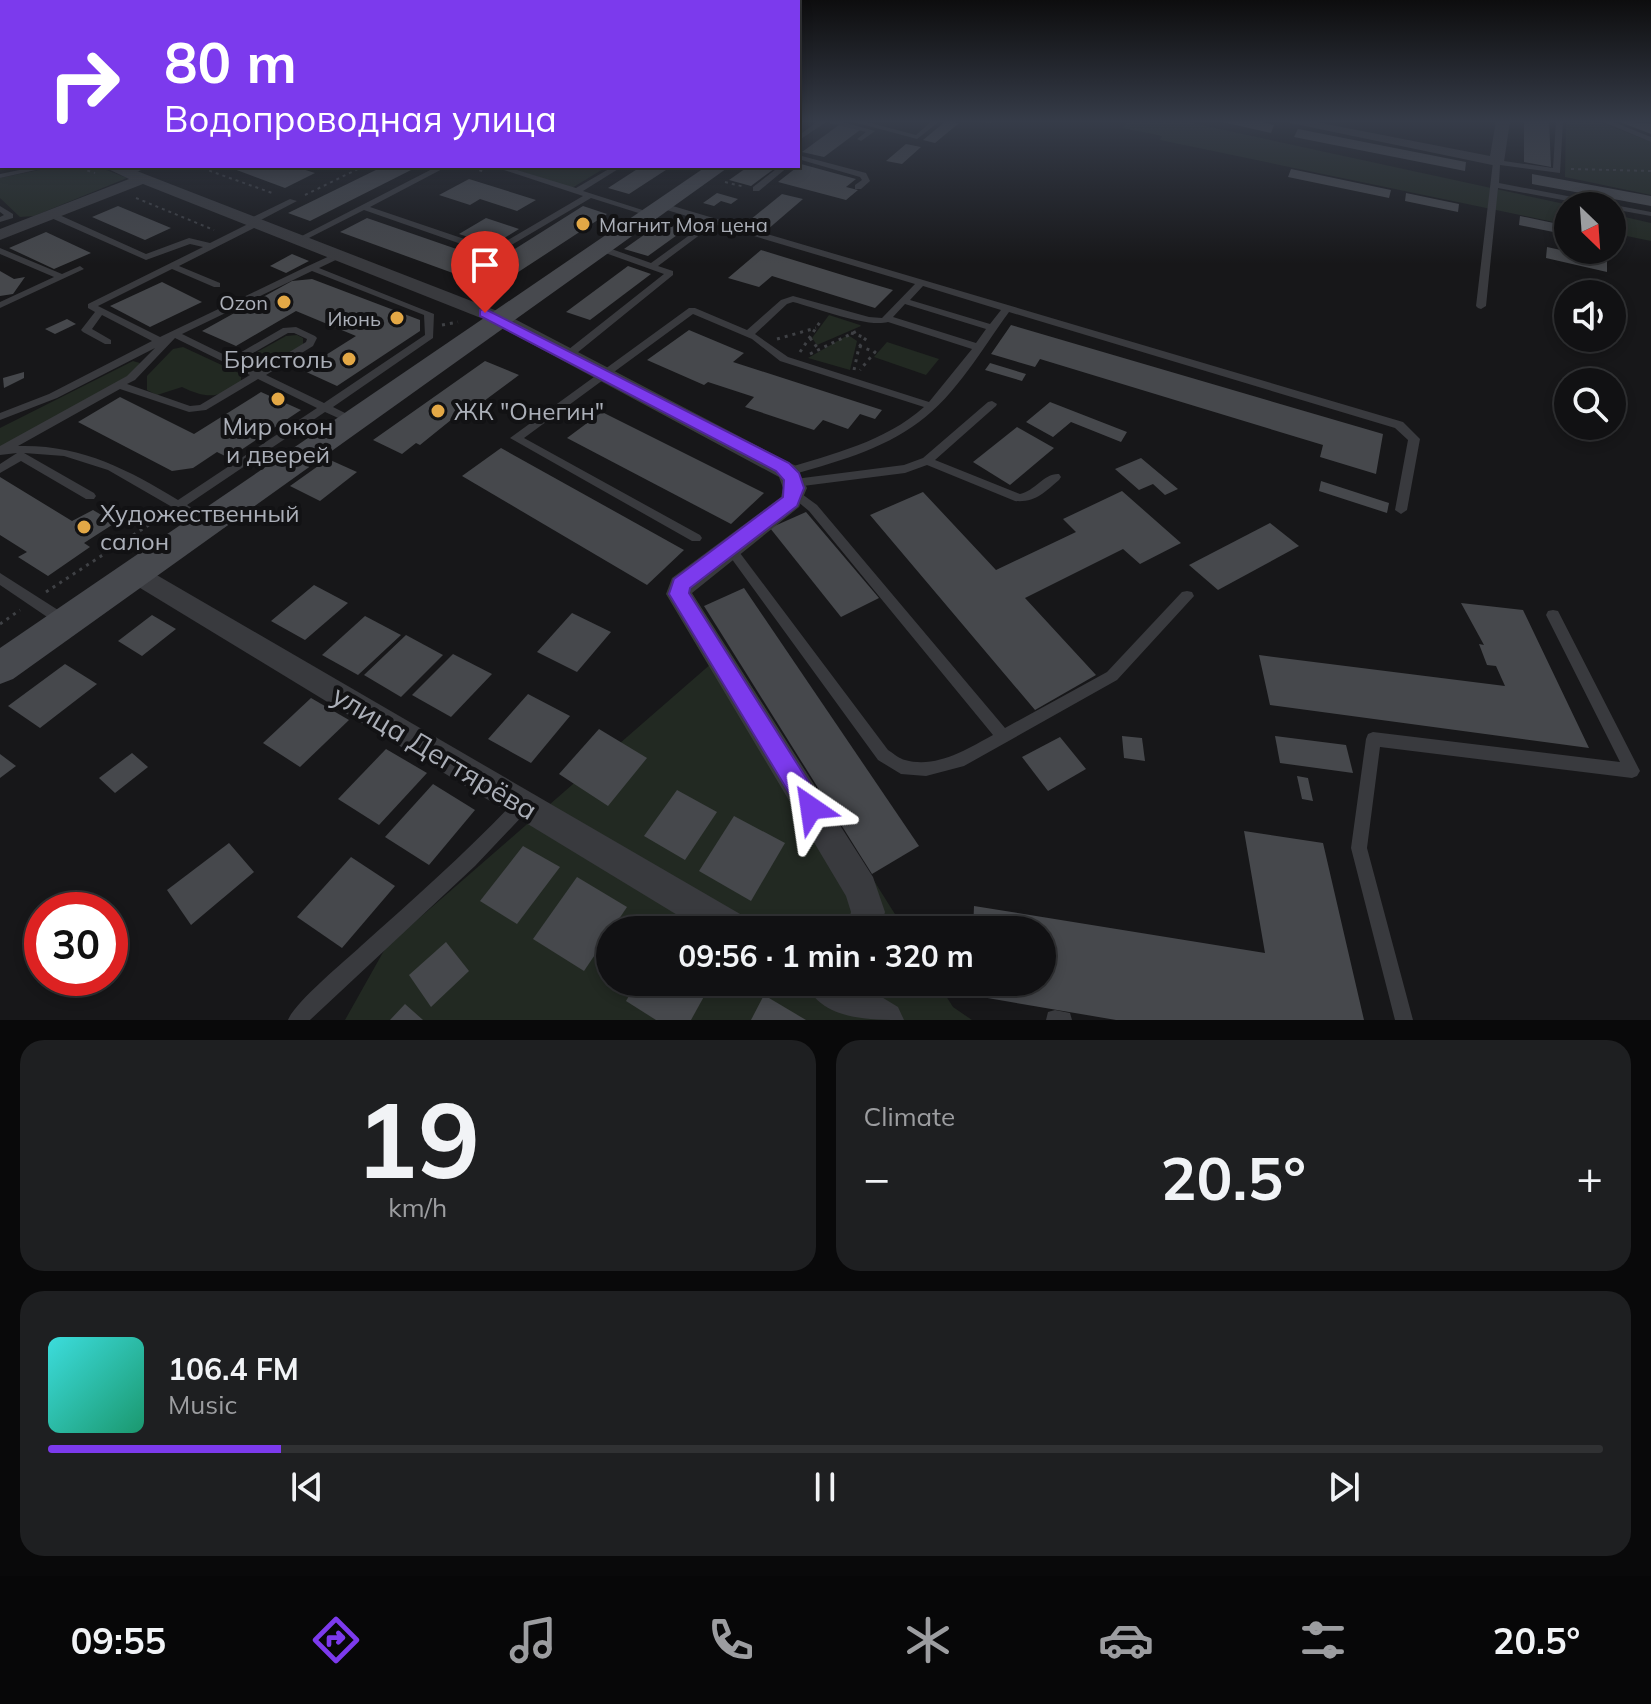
<!DOCTYPE html>
<meta charset="utf-8">
<style>
:root{--surface:#111113;--page:#1e1f21;--text:#f1f3f6;--muted:#9c9da0;--line:#303133;--accent:#7c3aed}
body{margin:0;font-family:Mulish,sans-serif;background:var(--page);color:var(--text);height:100vh;display:flex;flex-direction:column;font-size:30px;white-space:nowrap}
*{box-sizing:border-box;margin:0}
p{font-size:26px;color:var(--muted)}
.icon{flex:none;width:44px;height:44px;fill:none;stroke:currentColor;stroke-width:2;stroke-linecap:round;stroke-linejoin:round}
.map{position:relative;height:1020px;overflow:hidden}
.drawer{display:flex;flex-direction:column;gap:20px;padding:20px;background:#09090a;flex:1}
.drawer>*{flex:none}
.hud{position:absolute;left:0px;top:0px;width:800px;height:168px;box-shadow:0 4px 12px #0003,0 0 0 2px var(--line);background:#7c3aed;color:#fff;overflow:hidden}
.needle{width:52px;rotate:155deg}
.fabs{position:absolute;left:1554px;top:192px;display:grid;gap:16px}
.fabs a{display:grid;place-items:center;width:72px;height:72px;border-radius:50%;background:var(--surface);box-shadow:0 4px 12px #0003,0 0 0 2px var(--line);font-size:40px}
.speed{position:absolute;left:24px;top:892px;display:flex;gap:16px;font-size:40px;font-weight:700;text-align:center}
.speed>*{display:grid;place-content:center;width:104px;height:104px;border-radius:50%;background:var(--surface);box-shadow:0 4px 12px #0003,0 0 0 2px var(--line);line-height:1}
.speed .limit{border:12px solid #d22;background:#fff;color:#111}
.pin{position:absolute;display:grid;place-items:center;width:68px;height:68px;color:#fff;margin:-82px -34px;border-radius:50% 50% 50% 0;rotate:-45deg;box-shadow:0 0 8px #0007}
.pin .icon{rotate:45deg}
.me{position:absolute;width:88px;margin:-44px;rotate:328deg;stroke-linejoin:round;filter:drop-shadow(0 0 6px #0008)}
.turn{display:flex;align-items:center;gap:28px;height:168px;padding:0 32px;font-size:36px}
.turn .icon{width:104px;height:104px;stroke-width:2.5}
.turn b{display:block;font-size:56px;line-height:68px}
.big{font-size:60px;font-weight:700;line-height:1.1}
.drawer .widget{flex:1;display:flex;flex-direction:column;justify-content:center;gap:12px;min-width:0;padding:0 28px;border-radius:24px;background:var(--page)}
.drawer .dial{align-items:center;gap:0}
.dial b{font-size:104px;line-height:1}
.song{display:flex;align-items:center;gap:24px}
.cover{width:96px;height:96px;border-radius:12px;background:linear-gradient(135deg,hsl(180 70% 55%),hsl(160 70% 35%))}
.played{height:8px;border-radius:4px;background:linear-gradient(90deg,var(--accent) 15%,var(--line) 15%)}
.keys{display:flex;justify-content:space-around;direction:ltr}
.heat{display:flex;justify-content:space-between;align-items:center;font-size:44px;direction:ltr}
.drawer .tiles{flex:1;display:grid;gap:20px;grid-template-columns:1fr 1fr}
.widget:last-child{grid-column:span 2}
.trip{position:absolute;left:596px;top:916px;width:460px;height:80px;border-radius:40px;background:var(--surface);box-shadow:0 4px 12px #0003,0 0 0 2px var(--line);font-weight:700;line-height:80px;text-align:center}
.menu{display:flex;height:128px;justify-content:space-around;align-items:center;background:#070708;color:var(--muted)}
.menu .icon{width:56px;height:56px}
.menu .active{color:var(--accent)}
.menu b{font-size:36px;color:var(--text)}
.map>svg:first-child{display:block}
.green{fill:#222922}
.building{fill:#46484c}
.lines{fill:none;stroke-linecap:round;stroke-linejoin:round}
.path-far1{stroke:#3f4145;stroke-width:2;stroke-dasharray:3 4;stroke-linecap:butt}
.path{stroke:#3f4145;stroke-width:3;stroke-dasharray:3 5;stroke-linecap:butt}
.lane{fill:#393a3e;fill-rule:evenodd}
.street{fill:#393a3e;fill-rule:evenodd}
.secondary{fill:#47494e;fill-rule:evenodd}
.route{fill:#7c3aed;stroke:#51269a;stroke-width:2}
.poi-dot{fill:#e3a846;stroke:#121214;stroke-width:3}
.labels{text-anchor:middle;dominant-baseline:central;stroke-width:8;stroke-linejoin:round;paint-order:stroke}
.far-poi-label{font-size:20px;fill:#abafb8;stroke:#121214;text-anchor:end}
.poi-label{font-size:24px;fill:#abafb8;stroke:#121214;text-anchor:start}
.near-street-label{font-size:28px;fill:#abafb8;stroke:#121214}
</style>
<div class="map">
<svg width="1651" height="1020" viewBox="0 0 1651 1020">
<rect width="100%" height="100%" fill="#171719"/>
<g class="green">
<polygon points="1128,121 1183,121 1574,206 1568,206 1568,225 1160,140 1162,136 1123,128"/>
<polygon points="1566,121 1597,121 1651,142 1651,195 1565,177"/>
<polygon points="59,166 96,166 127,178 34,216 20,217 0,198 0,178"/>
<polygon points="503,166 608,166 572,188"/>
<polygon points="1612,214 1651,223 1651,241 1612,233"/>
<polygon points="829,315 860,325 861,326 817,345 812,338"/>
<path d="M297,335L303,338V346C285,357 268,373 247,363L250,356L286,336Z"/>
<polygon points="848,335 857,341 850,370 808,358"/>
<polygon points="887,342 939,359 926,375 874,357"/>
<path d="M183,347L241,374V384C218,398 207,399 182,387L157,395L147,390V376L173,349Z"/>
<polygon points="133,361 140,363 130,375 0,448 0,428"/>
<polygon points="728,649 905,930 610,930 610,982 937,982 953,1007 972,1020 345,1020 386,947"/>
</g>
<g class="building">
<polygon points="946,121 959,123 935,143 923,140"/>
<polygon points="1218,121 1258,121 1274,125 1271,133"/>
<polygon points="1524,121 1549,121 1551,167 1524,162"/>
<polygon points="1620,121 1651,124 1651,134 1620,122"/>
<polygon points="839,125 860,130 824,157 802,152"/>
<polygon points="1298,129 1466,162 1465,171 1294,137"/>
<polygon points="906,144 921,147 902,164 886,161"/>
<polygon points="801,164 856,179 846,187 858,190 846,200 778,182"/>
<polygon points="226,166 293,166 315,173 285,188"/>
<polygon points="384,166 419,166 310,221 288,213"/>
<polygon points="642,166 672,166 629,194 608,188"/>
<polygon points="749,166 778,166 751,186 729,180"/>
<polygon points="1291,169 1391,190 1389,198 1288,177"/>
<polygon points="1532,174 1651,196 1651,206 1532,184"/>
<polygon points="469,179 536,200 517,211 480,199 470,205 439,195"/>
<polygon points="717,193 738,199 731,204 721,201 714,206 703,203"/>
<polygon points="1406,193 1459,204 1458,212 1405,201"/>
<polygon points="782,194 803,199 767,230 745,224"/>
<polygon points="118,206 171,228 145,240 92,217"/>
<polygon points="583,206 607,214 494,288 340,232 367,218 494,262"/>
<polygon points="1520,216 1568,226 1568,235 1519,225"/>
<polygon points="486,218 519,229 493,245 459,234"/>
<polygon points="668,218 691,225 648,256 624,249"/>
<polygon points="46,232 91,253 54,269 9,248"/>
<polygon points="1547,247 1607,260 1607,272 1546,258"/>
<polygon points="761,250 849,277 893,290 875,308 772,276 759,287 728,278"/>
<polygon points="292,254 309,261 286,273 270,266"/>
<polygon points="628,266 651,274 590,320 566,312"/>
<polygon points="0,271 14,279 25,277 13,294 0,296"/>
<polygon points="312,279 420,320 420,331 337,386 302,370 356,336 296,311 236,346 202,331 292,281"/>
<polygon points="162,282 202,302 150,327 110,306"/>
<polygon points="67,319 76,324 55,334 45,329"/>
<polygon points="1011,325 1383,434 1376,474 1320,457 1323,445 1040,359 1035,367 991,354"/>
<polygon points="689,330 744,353 733,362 882,410 875,419 860,414 848,429 823,420 814,430 745,407 754,397 708,382 704,385 647,360"/>
<polygon points="485,361 519,375 484,401 472,403 420,445 416,443 402,454 373,440"/>
<polygon points="990,363 1026,374 1022,381 985,370"/>
<polygon points="24,372 24,378 4,388 3,378"/>
<polygon points="261,392 301,410 229,458 217,452 193,468 172,471 78,422 120,397 194,434"/>
<polygon points="1050,402 1127,432 1121,442 1071,422 1053,437 1026,422"/>
<polygon points="602,412 764,493 731,524 567,438"/>
<polygon points="1017,427 1054,448 1010,485 973,462"/>
<polygon points="501,448 684,550 647,585 462,476"/>
<polygon points="1141,458 1178,489 1165,495 1153,484 1139,490 1115,469"/>
<polygon points="328,459 357,472 320,501 290,486"/>
<polygon points="0,477 72,521 93,510 115,523 84,543 90,547 48,576 18,557 27,552 0,535"/>
<polygon points="1321,481 1389,503 1387,513 1319,491"/>
<polygon points="1122,491 1181,543 1140,564 1123,549 1025,598 1096,675 1035,710 870,515 923,492 996,570 1076,532 1063,519"/>
<polygon points="806,512 879,598 841,617 770,528"/>
<polygon points="1270,523 1299,546 1218,590 1189,565"/>
<polygon points="314,585 348,603 305,640 271,621"/>
<polygon points="744,588 919,846 872,874 704,606"/>
<polygon points="1461,603 1523,610 1589,748 1270,705 1259,655 1505,686 1496,666 1487,665 1479,644 1484,645"/>
<polygon points="572,613 611,632 577,672 537,652"/>
<polygon points="152,615 176,629 142,656 118,641"/>
<polygon points="365,616 401,635 358,675 322,655"/>
<polygon points="406,635 443,655 401,697 364,675"/>
<polygon points="453,654 492,674 451,717 412,695"/>
<polygon points="65,664 97,684 40,728 8,706"/>
<polygon points="528,694 570,716 531,763 488,739"/>
<polygon points="311,698 349,720 300,767 263,743"/>
<polygon points="599,729 647,758 608,806 559,774"/>
<polygon points="1122,736 1142,738 1145,761 1124,758"/>
<polygon points="1275,736 1346,745 1353,773 1280,763"/>
<polygon points="1060,737 1086,769 1048,791 1022,757"/>
<polygon points="386,749 427,773 379,825 338,799"/>
<polygon points="132,753 148,767 115,793 99,778"/>
<polygon points="0,754 16,766 0,778"/>
<polygon points="1297,776 1308,778 1313,801 1302,799"/>
<polygon points="433,784 475,810 429,865 385,837"/>
<polygon points="677,790 717,812 685,860 644,836"/>
<polygon points="734,816 785,843 751,901 699,871"/>
<polygon points="1244,831 1323,843 1364,1020 1116,1020 970,995 971,982 1042,982 1042,930 973,930 974,906 1265,953"/>
<polygon points="229,843 254,872 191,925 167,890"/>
<polygon points="523,846 560,867 517,924 480,901"/>
<polygon points="351,857 395,886 342,948 297,917"/>
<polygon points="577,877 627,907 584,971 533,939"/>
<polygon points="446,942 469,971 431,1007 409,975"/>
<polygon points="637,982 712,982 691,1020 656,1020 626,1001"/>
<polygon points="764,995 806,1020 751,1020"/>
<polygon points="405,1004 423,1020 390,1020"/>
</g>
<g class="lines">
<g class="path-far1">
<polyline points="74,166 95,173"/>
<polyline points="196,166 275,194"/>
<polyline points="466,166 485,172"/>
<polyline points="1571,169 1651,171"/>
<polyline points="725,182 745,187"/>
<polyline points="305,195 364,166"/>
<polyline points="136,198 214,230"/>
</g>
<g class="path">
<polyline points="442,325 458,322"/>
<polyline points="851,333 866,338"/>
<polyline points="810,338 819,350"/>
<polyline points="777,339 816,328"/>
<polyline points="859,346 875,352 860,370"/>
<polyline points="800,352 820,322"/>
<polyline points="810,354 857,331"/>
<polyline points="854,370 859,347 869,334"/>
<polyline points="46,592 167,513"/>
<polyline points="0,624 20,610"/>
</g>
<g class="lane">
<polygon points="818,121 839,121 875,131 861,141 857,139 866,132 826,122 798,141 798,136"/>
<polygon points="850,121 863,121 916,135 932,121 940,121 917,139"/>
<polygon points="970,121 993,121 990,123"/>
<polygon points="1556,121 1563,121 1560,173 1500,165 1499,183 1651,212 1651,216 1612,209 1612,206 1595,206 1498,188 1486,306 1481,309 1478,308 1476,306 1493,162 1497,160 1553,168"/>
<polygon points="1601,121 1611,121 1651,137 1651,142"/>
<polygon points="798,155 866,173 870,181 861,189 855,189 855,185 862,180 860,177 798,159"/>
<polygon points="39,166 54,166 0,178 0,174"/>
<polygon points="138,166 149,166 131,175 124,173"/>
<polygon points="438,166 448,166 370,207 488,247 496,247 583,196 492,166 504,166 576,188 614,166 623,166 583,191 655,214 648,216 591,198 498,253 484,252 364,210 301,242 294,240"/>
<polygon points="780,166 789,166 759,191 753,191 753,187"/>
<path d="M290,199L297,201L257,222L259,224L258,226L179,266L220,283V287H214L172,269L98,306L160,337L308,266L334,254H340V258L319,268L434,314L433,338L333,407L355,418L356,420L355,422H347L325,412L187,505L209,519L211,522L205,526L108,470L64,456L24,453L94,493L96,496L94,499H86L21,461L0,473V464L17,453L0,455V446L127,376L155,348L57,398L0,420V413L49,394L152,341L102,315L92,329L111,340V344H105L83,332L81,330L95,312L88,308V304L203,247L190,244L146,260L49,217V213H55L146,254L189,238L210,243L248,224L246,222L247,220ZM312,271L424,315L425,335L324,403L266,375L313,346L317,338L315,336L296,327L283,328L231,358L182,334ZM288,333H294L307,339L306,342L258,371L239,361ZM175,338L250,375L200,405L190,406L127,384L135,380ZM258,379L317,408L178,500C128,469 79,444 18,446L120,389L189,412L206,410Z"/>
<path d="M660,204H666L1403,422L1420,439L1407,510L1401,514L1395,510L1408,440L1395,428L1009,312C982,349 956,395 919,422C882,450 833,463 788,476L782,472L784,469C832,454 885,442 924,407L780,361L752,339L693,314L524,438L700,535L702,538L700,541H692L510,438L689,308H695L747,330L781,300L793,296L869,317L882,318L915,284L660,208ZM923,286L1001,310L990,324L910,300ZM793,302C817,308 867,328 888,322L972,349L929,402L788,357L755,334L787,304ZM905,304L986,329L976,343L893,317Z"/>
<polygon points="0,206 13,214 13,218 0,222 0,217 4,215 0,212"/>
<polygon points="698,229 702,232 701,234 658,266 673,271 673,275 572,357 564,357 564,353 664,274 597,250 597,246 603,246 651,263"/>
<polygon points="0,248 62,274 80,266 84,269 0,308 0,302 54,277 0,254"/>
<path d="M992,401L997,404L996,406L935,460L1020,494C1035,491 1044,473 1059,474L1061,477L1059,480C1045,492 1035,503 1015,501L927,465L905,473L795,487L789,483L795,479L904,465L923,458L988,402Z"/>
<path d="M795,489L817,505L1005,728L1107,672L1182,592L1187,591L1192,592L1194,596L1117,680L964,766L926,776L901,774L878,760L726,551L724,548L726,545H734L888,750C894,754 900,759 905,760C936,769 967,749 993,735L809,511L791,496L789,493L791,490Z"/>
<polygon points="0,573 69,617 71,621 69,625 64,626 59,625 0,585"/>
<polygon points="1553,610 1558,611 1640,771 1637,776 1632,778 1380,747 1367,848 1413,1020 1395,1020 1351,848 1366,739 1368,734 1373,732 1620,762 1546,615 1548,611"/>
<path d="M523,797L529,799L531,804L529,809L475,866L310,1020H288C295,1002 344,962 361,946C415,898 468,851 517,799Z"/>
<polygon points="1055,1010 1070,1013 1072,1020 1046,1020 1048,1012"/>
</g>
<g class="street">
<rect x="0" y="121" width="2" height="7"/>
<polygon points="1281,121 1311,121 1490,156 1496,121 1510,121 1504,162 1497,166"/>
<polygon points="102,166 124,166 505,314 796,466 807,488 799,507 692,593 873,877 885,912 880,930 846,930 851,912 846,896 666,594 672,578 781,497 783,488 779,477 491,322 143,184 0,240 0,229 129,179"/>
<polygon points="136,563 747,918 752,930 702,930 127,580 123,573 127,566"/>
<path d="M805,982H857L898,1007L904,1020C868,1020 821,1020 805,982Z"/>
</g>
<polygon class="secondary" points="707,166 730,166 13,679 0,684 0,648"/>
</g>
<linearGradient id="sky" x2="0" y2="1"><stop stop-color="#0d0d0e"/><stop offset="0.46" stop-color="#363c49"/><stop offset="1" stop-color="#363c49" stop-opacity="0"/></linearGradient>
<rect width="1651" height="264" fill="url(#sky)"/>
<polygon class="route" points="485,309 789,463 799,473 804,488 797,506 690,588 689,593 820,800 823,808 820,816 811,820 803,816 669,594 674,579 783,497 784,480 776,471 480,316 480,310"/>
<g class="poi-dot">
<circle cx="583" cy="224" r="8"/>
<circle cx="284" cy="302" r="8"/>
<circle cx="397" cy="318" r="8"/>
<circle cx="349" cy="359" r="8"/>
<circle cx="278" cy="399" r="8"/>
<circle cx="438" cy="411" r="8"/>
<circle cx="84" cy="527" r="8"/>
</g>
<g class="labels">
<g class="far-poi-label">
<text x="599" y="224" text-anchor="start">Магнит Моя цена</text>
<text x="268" y="302">Ozon</text>
<text x="381" y="318">Июнь</text>
</g>
<g class="poi-label">
<text x="333" y="359" text-anchor="end">Бристоль</text>
<text x="454" y="411">ЖК "Онегин"</text>
<text x="278" y="426" text-anchor="middle">Мир окон<tspan x="278" dy="28">и дверей</tspan></text>
<text x="100" y="513">Художественный<tspan x="100" dy="28">салон</tspan></text>
</g>
<g class="near-street-label">
<text transform="translate(435 752) rotate(31)">улица Дегтярёва</text>
</g>
</g>
</svg>
<div class="fabs">
<a><svg class="needle" viewBox="-14 -14 28 28"><path d="M0-13l5 13h-10z" fill="#e53935"/><path d="M0 13l5-13h-10z" fill="#9c9da0"/></svg></a>
<a><svg class="icon" aria-label="sound" viewBox="0 0 24 24"><path d="M4 9h4l5-4v14l-5-4H4zM17 9q2 3 0 6"/></svg></a>
<a><svg class="icon" aria-label="search" viewBox="0 0 24 24"><circle cx="10" cy="10" r="6"/><path d="M15 15l6 6"/></svg></a>
</div>
<div class="speed"><div class="limit">30</div></div>
<div class="pin" style="left:485px;top:313px;background:#d93025"><svg class="icon" aria-label="arrive" viewBox="0 0 24 24"><path d="M6 21V4h12l-3 4 3 4H6"/></svg></div>
<svg class="me" style="left:811px;top:808px" viewBox="-20 -20 40 40"><path d="M0-17L14 15 0 8-14 15z" fill="#7c3aed" stroke="#fff" stroke-width="4"/></svg>
<div class="trip">09:56 · 1 min · 320 m</div>
<div class="hud">
<div class="turn"><svg class="icon" aria-label="right" viewBox="0 0 24 24"><path d="M7 20v-9h11M14 6l5 5-5 5"/></svg><div><b>80 m</b>Водопроводная улица</div></div>
</div>
</div>
<section class="drawer">
<div class="tiles">
<div class="widget dial"><b>19</b><p>km/h</p></div>
<div class="widget"><p>Climate</p>
<div class="heat"><a>−</a><b class="big">20.5°</b><a>+</a></div>
</div>
<div class="widget">
<div class="song"><i class="cover"></i><div><b>106.4 FM</b><p>Music</p></div></div>
<div class="played"></div>
<div class="keys"><svg class="icon" aria-label="previous" viewBox="0 0 24 24"><path d="M18 5L8 12l10 7zM5 5v14"/></svg><svg class="icon" aria-label="pause" viewBox="0 0 24 24"><path d="M8 5v14M16 5v14"/></svg><svg class="icon" aria-label="next" viewBox="0 0 24 24"><path d="M6 5l10 7-10 7zM19 5v14"/></svg></div>
</div>
</div>
</section>
<nav class="menu">
<b>09:55</b>
<svg class="icon active" aria-label="directions" viewBox="0 0 24 24"><path d="M12 3l9 9-9 9-9-9zM9 14v-3h6M13 9l2 2-2 2"/></svg>
<svg class="icon" aria-label="music" viewBox="0 0 24 24"><path d="M9 18V5l10-2v13"/><circle cx="6" cy="18" r="3"/><circle cx="16" cy="16" r="3"/></svg>
<svg class="icon" aria-label="phone" viewBox="0 0 24 24"><path d="M5 4h4l2 5-3 2q2 4 5 5l2-3 5 2v4C11 20 4 13 5 4z"/></svg>
<svg class="icon" aria-label="climate" viewBox="0 0 24 24"><path d="M12 3v18M4 7l16 10M4 17L20 7"/></svg>
<svg class="icon" aria-label="car" viewBox="0 0 24 24"><path d="M5 17H2v-5l4-1 3-4h7l3 4 3 1v5h-3M9 17h6M6 11h13"/><circle cx="7" cy="17" r="2"/><circle cx="17" cy="17" r="2"/></svg>
<svg class="icon" aria-label="filters" viewBox="0 0 24 24"><path d="M4 7h16M4 17h16"/><circle cx="9" cy="7" r="2"/><circle cx="15" cy="17" r="2"/></svg>
<b>20.5°</b>
</nav>
